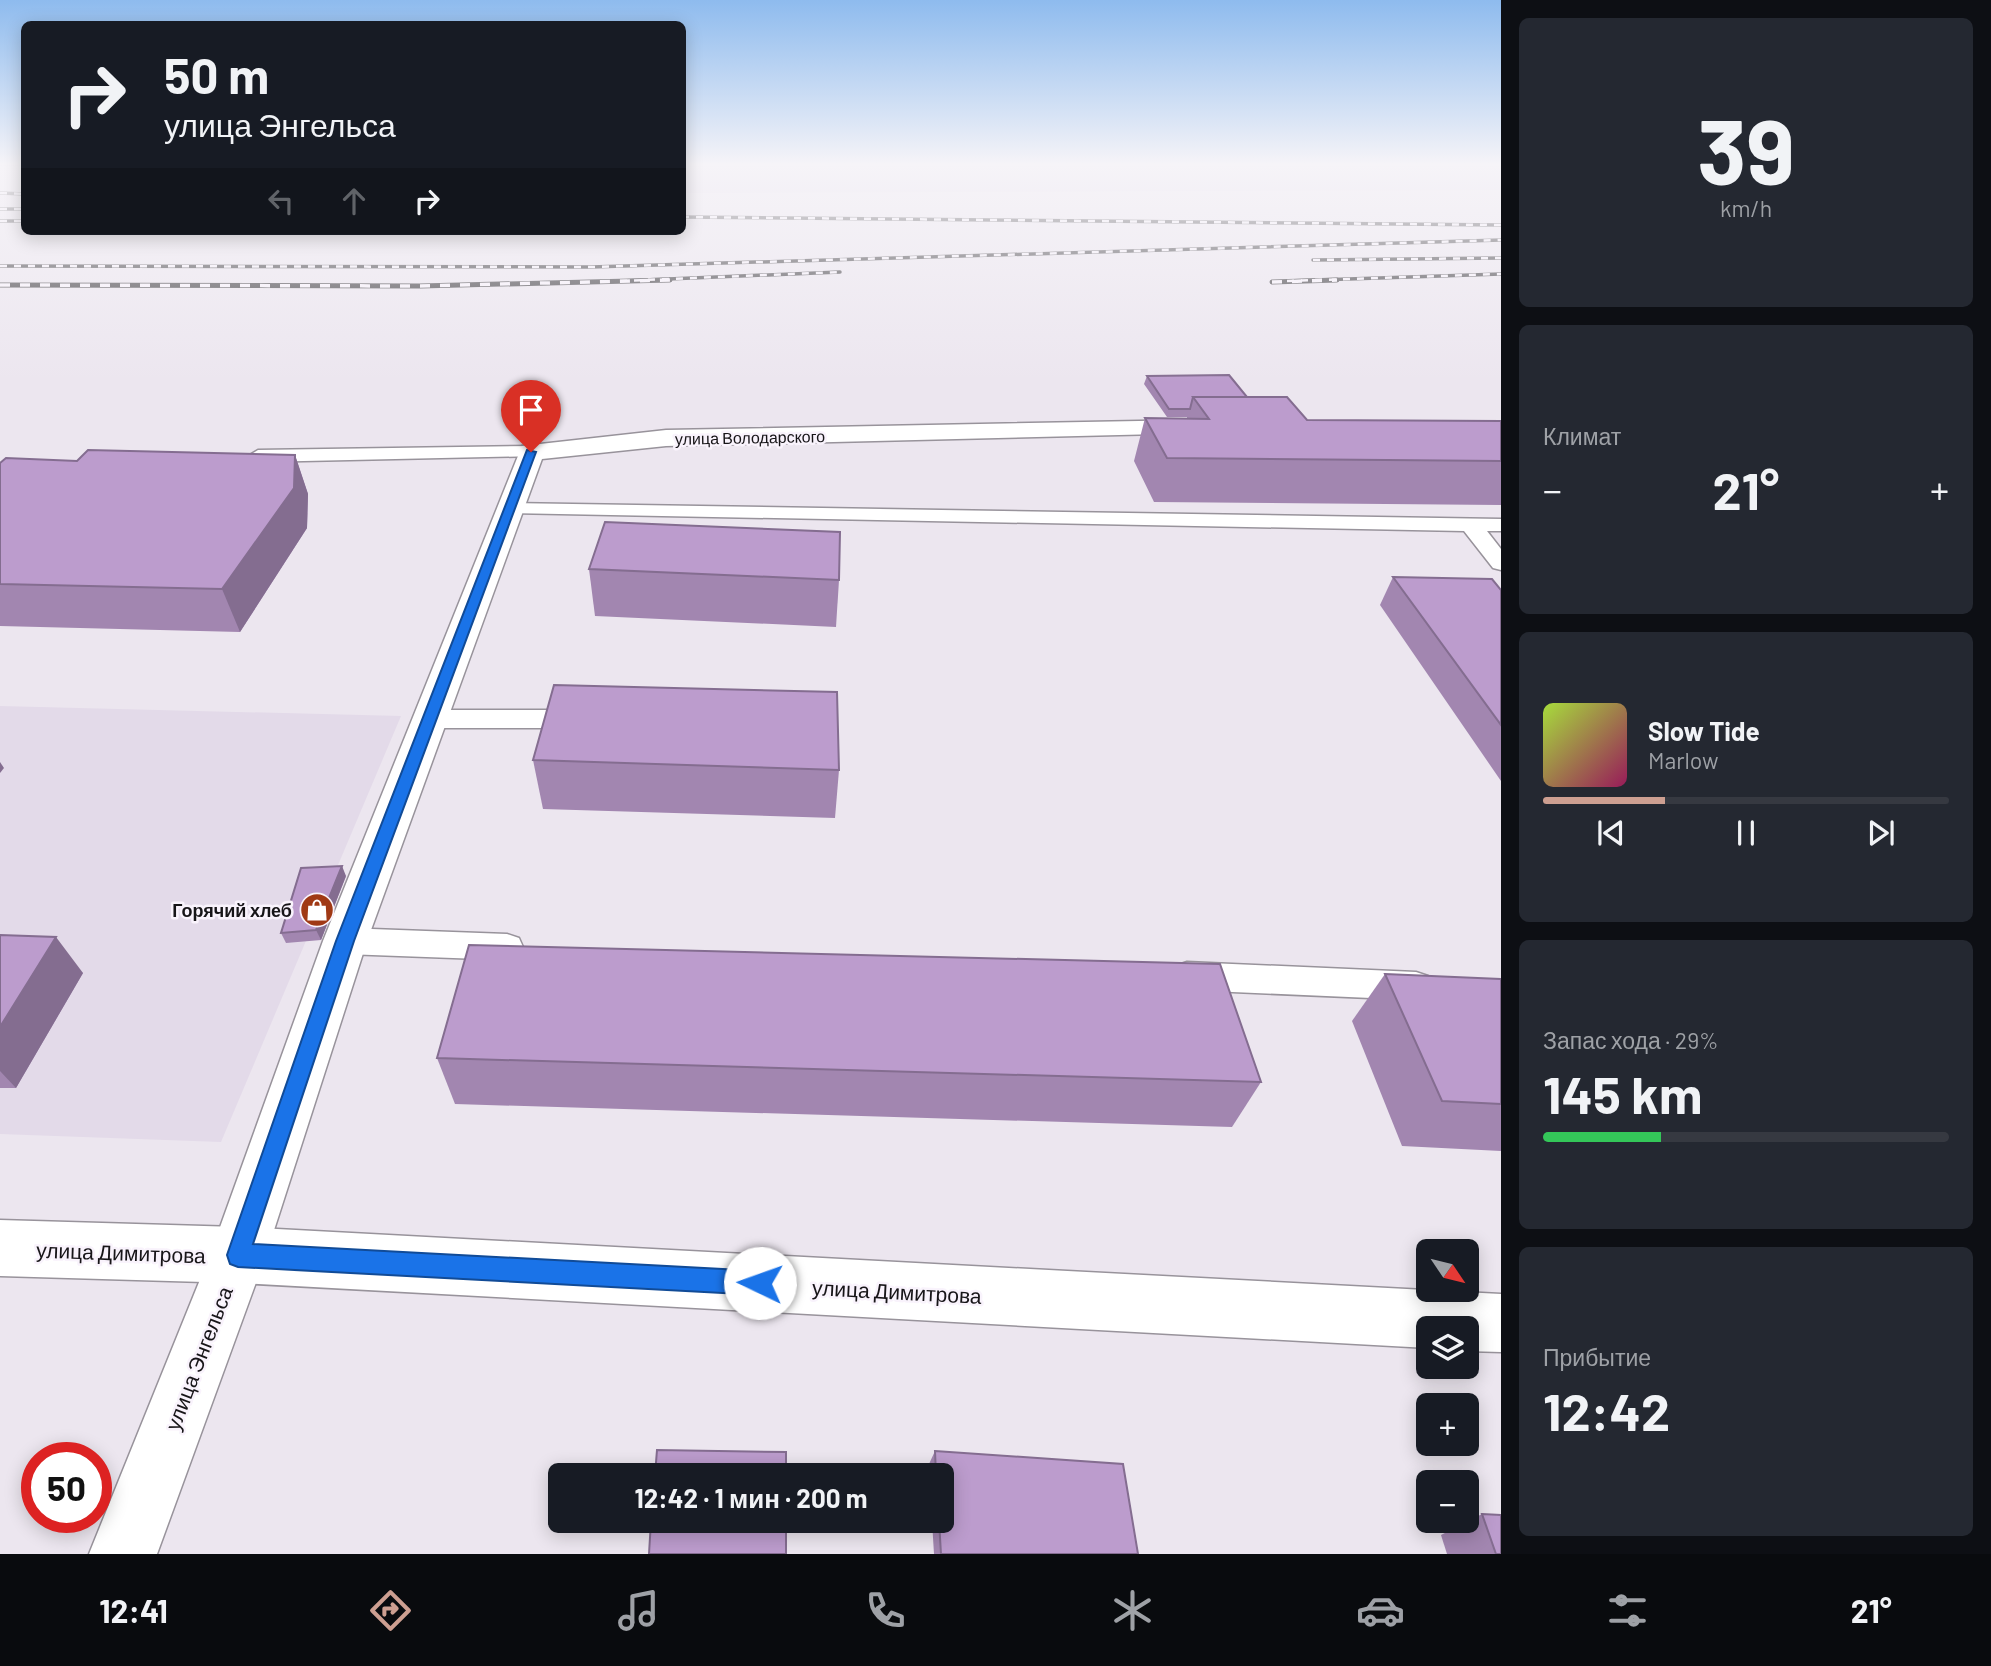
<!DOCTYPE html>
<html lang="ru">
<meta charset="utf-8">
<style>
:root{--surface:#171b24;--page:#242831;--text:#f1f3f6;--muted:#9ea1a6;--line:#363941;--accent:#cd9f91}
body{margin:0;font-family:Barlow,sans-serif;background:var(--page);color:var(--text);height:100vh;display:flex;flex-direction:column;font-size:26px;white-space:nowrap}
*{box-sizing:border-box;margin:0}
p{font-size:23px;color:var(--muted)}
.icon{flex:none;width:38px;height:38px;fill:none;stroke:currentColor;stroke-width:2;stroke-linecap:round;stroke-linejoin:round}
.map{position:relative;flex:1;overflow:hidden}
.panel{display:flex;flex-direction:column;gap:18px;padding:18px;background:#0d0f14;width:490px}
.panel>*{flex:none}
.hud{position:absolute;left:21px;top:21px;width:665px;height:214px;border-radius:10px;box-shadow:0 4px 18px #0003;background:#171b24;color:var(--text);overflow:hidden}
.needle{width:46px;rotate:125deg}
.fabs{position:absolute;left:1416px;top:1239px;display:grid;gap:14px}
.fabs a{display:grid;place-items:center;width:63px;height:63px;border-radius:10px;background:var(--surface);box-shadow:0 4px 18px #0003;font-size:35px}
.speed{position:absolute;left:21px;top:1442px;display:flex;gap:14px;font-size:35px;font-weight:700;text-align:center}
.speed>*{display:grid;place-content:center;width:91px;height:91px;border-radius:50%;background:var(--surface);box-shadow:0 4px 18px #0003;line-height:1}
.speed .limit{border:10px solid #d22;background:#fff;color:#111}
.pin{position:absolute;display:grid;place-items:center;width:60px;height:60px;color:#fff;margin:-72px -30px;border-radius:50% 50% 50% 0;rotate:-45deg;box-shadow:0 0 7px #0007}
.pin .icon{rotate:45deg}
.me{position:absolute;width:77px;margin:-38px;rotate:273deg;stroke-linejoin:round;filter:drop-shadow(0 0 5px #0008)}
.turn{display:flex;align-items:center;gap:24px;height:147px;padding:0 28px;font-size:32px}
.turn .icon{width:91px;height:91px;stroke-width:2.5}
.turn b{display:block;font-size:49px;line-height:60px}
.lanes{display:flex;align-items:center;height:66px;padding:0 28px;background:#0003;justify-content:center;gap:35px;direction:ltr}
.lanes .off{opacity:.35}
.big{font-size:52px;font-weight:700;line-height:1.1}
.panel .widget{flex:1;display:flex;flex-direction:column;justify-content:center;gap:10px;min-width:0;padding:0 24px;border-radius:10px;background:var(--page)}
.panel .dial{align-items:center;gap:0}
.dial b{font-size:91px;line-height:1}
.song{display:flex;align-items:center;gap:21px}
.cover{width:84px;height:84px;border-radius:10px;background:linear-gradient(135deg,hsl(80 70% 55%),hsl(330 70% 35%))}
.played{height:7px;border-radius:4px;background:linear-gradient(90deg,var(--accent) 30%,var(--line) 30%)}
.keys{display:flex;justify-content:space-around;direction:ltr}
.heat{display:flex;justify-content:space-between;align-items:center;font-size:38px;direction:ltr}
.charge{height:10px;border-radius:5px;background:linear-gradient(90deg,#34c759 29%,var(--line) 0)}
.trip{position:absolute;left:548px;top:1463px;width:406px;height:70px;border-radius:10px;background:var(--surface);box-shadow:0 4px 18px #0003;font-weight:700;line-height:70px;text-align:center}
.tab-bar{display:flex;height:112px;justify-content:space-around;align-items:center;background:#090b0e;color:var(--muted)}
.tab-bar .icon{width:49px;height:49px}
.tab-bar .selected{color:var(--accent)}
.tab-bar b{font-size:32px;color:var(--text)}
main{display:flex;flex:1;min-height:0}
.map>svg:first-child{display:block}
.built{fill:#e3dae9}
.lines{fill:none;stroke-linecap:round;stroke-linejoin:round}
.service-casing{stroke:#98939b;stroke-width:3}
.minor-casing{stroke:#98939b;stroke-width:3}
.secondary-casing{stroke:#98939b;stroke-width:3}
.service{fill:#fff;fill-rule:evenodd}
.minor{fill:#fff;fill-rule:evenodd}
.secondary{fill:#fff;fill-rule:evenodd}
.rail-far1-casing{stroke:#3e3c40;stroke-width:3.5}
.rail-casing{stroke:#3e3c40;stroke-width:5}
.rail-far1{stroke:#f9f3fc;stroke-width:2.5;stroke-dasharray:7;stroke-linecap:butt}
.rail{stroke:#f9f3fc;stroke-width:3.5;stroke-dasharray:10;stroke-linecap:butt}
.wall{fill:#a286b0}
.shaded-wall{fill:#846d90}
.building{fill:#bc9ccd;stroke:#846d90;stroke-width:2}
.route{fill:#1a73e8;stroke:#114b97;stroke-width:2}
.labels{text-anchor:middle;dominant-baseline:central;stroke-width:5;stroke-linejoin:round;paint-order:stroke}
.far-street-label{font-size:16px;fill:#171518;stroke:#f9f3fc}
.poi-label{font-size:18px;font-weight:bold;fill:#171518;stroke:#f9f3fc;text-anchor:end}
.near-street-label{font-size:21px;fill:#171518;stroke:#f9f3fc}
</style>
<main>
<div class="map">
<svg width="1501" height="1554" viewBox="0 0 1501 1554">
<rect width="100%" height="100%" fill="#ece6ef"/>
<g class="built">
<polygon points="682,165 1501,165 1501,190 683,193"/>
<polygon points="0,706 401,716 221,1142 0,1134"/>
</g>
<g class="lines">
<g class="service-casing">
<g id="service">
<polygon points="531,446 541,452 538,456 258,462 248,456 258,450"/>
<polygon points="509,503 1501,519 1501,531 1487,531 1501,549 1501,570 1493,568 1464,531 502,513 499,509 502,505"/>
<polygon points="429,710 584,710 593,713 597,719 593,725 584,728 429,728 420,725 416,719 420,713"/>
<polygon points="345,928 507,934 519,938 523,947 519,956 507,960 345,954 334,950 329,941 334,932"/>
<polygon points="1187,962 1416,972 1428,976 1433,986 1428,996 1416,1000 1187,990 1175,986 1170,976 1175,966"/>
</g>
</g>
<g class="minor-casing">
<polygon id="minor" points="1193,420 1202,423 1206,428 1202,433 666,446 542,459 367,941 266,1255 157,1554 89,1554 210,1255 323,941 522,446 666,430"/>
</g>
<g class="secondary-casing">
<polygon id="secondary" points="0,1220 238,1227 1501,1294 1501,1352 1466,1351 1466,1328 1428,1328 1428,1348 238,1283 0,1276"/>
</g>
<use href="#service" class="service"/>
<use href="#minor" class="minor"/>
<use href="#secondary" class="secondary"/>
<g class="rail-far1-casing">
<g id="rail-far1">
<polyline points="0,193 24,194"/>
<polyline points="0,209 24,209"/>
<polyline points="682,217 1501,225"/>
<polyline points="0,221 24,221"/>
<polyline points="1313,260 1501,258"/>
<polyline points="0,266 591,267 1501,240"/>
<polyline points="620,281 840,272"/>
<polyline points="1287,281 1501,274"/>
</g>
</g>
<g class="rail-casing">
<g id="rail">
<polyline points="1272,282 1337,280"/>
<polyline points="0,285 420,286 670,280"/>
</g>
</g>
<use href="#rail-far1" class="rail-far1"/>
<use href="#rail" class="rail"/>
</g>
<g class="wall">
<rect x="0" y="165" width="24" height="1"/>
<polygon points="1147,376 1247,397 1307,420 1501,421 1501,505 1154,502 1134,461 1145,418 1187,419 1187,417 1167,417 1144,384"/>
<polygon points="295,455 308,494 307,528 240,632 0,626 0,463"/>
<polygon points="589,569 839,580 836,627 595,616"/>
<polygon points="1393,577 1501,590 1501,781 1380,605"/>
<polygon points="533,760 839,770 835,818 543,809"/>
<polygon points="346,876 321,940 286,943 281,933"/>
<polygon points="0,935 83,973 16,1088 0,1088"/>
<polygon points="1385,974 1501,979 1501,1151 1402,1146 1352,1021"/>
<polygon points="437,1058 1261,1082 1232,1127 455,1104"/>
<polygon points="935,1451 1138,1554 934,1554 932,1521 942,1521 942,1475 930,1475 929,1464"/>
<polygon points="1482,1514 1501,1554 1447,1554 1441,1535"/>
</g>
<g class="shaded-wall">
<polygon points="295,455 308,494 307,528 240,632 222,589"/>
<polygon points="0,762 4,768 0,773"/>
<polygon points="342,866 346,876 321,940 316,930"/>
<polygon points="56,937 83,973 16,1088 0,1071 0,1027"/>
</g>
<g class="building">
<polygon points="1229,375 1247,397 1193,397 1190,409 1169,409 1147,376"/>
<polygon points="1193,397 1287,397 1307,420 1501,421 1501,461 1167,458 1145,418 1209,419"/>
<polygon points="88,450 295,455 294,488 222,589 0,584 0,463 6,458 77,461"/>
<polygon points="605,522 840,532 839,580 589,569"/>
<polygon points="1393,577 1492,579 1501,590 1501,725"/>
<polygon points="554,685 837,692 839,770 533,760"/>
<polygon points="342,866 316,930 281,933 301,868"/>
<polygon points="0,935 56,937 0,1027"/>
<polygon points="469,945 1220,964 1261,1082 437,1058"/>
<polygon points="1385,974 1501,979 1501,1104 1442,1101"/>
<polygon points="657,1450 786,1452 786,1475 655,1475"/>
<polygon points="935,1451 1123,1464 1138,1554 941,1554 939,1521 942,1521 942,1475 936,1475"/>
<polygon points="1482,1514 1501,1515 1501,1554 1496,1554"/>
<polygon points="651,1521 786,1521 786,1554 649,1554"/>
</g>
<linearGradient id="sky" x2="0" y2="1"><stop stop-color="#8ebbee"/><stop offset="0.43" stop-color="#f6f4f8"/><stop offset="1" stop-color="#f6f4f8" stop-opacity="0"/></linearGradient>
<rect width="1501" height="382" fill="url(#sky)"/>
<polygon class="route" points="527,450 536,452 354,941 253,1244 760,1271 768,1275 772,1283 768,1292 760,1295 238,1267 230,1264 227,1255 336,941"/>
<defs>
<g id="shop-disc" transform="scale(1.75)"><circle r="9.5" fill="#a03915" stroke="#f9f3fc"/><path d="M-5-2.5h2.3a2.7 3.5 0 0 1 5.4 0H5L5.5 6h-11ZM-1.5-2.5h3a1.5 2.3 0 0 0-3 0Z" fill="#fff"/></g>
</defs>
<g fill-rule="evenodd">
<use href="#shop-disc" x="317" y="910"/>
</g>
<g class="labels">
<g class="far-street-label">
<text transform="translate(750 437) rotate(-1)">улица Володарского</text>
</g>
<g class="poi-label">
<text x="292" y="910">Горячий хлеб</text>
</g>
<g class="near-street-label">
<text transform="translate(121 1252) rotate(2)">улица Димитрова</text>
<text transform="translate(897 1291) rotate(3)">улица Димитрова</text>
<text transform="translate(198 1358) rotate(-69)">улица Энгельса</text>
</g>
</g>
</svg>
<div class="fabs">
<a><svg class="needle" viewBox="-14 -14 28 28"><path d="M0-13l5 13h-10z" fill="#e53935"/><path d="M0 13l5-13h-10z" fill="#9ea1a6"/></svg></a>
<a><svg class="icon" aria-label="layers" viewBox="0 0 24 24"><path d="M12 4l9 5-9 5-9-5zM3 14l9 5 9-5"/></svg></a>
<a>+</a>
<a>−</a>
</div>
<div class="speed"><div class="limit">50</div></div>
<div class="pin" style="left:531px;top:452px;background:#d93025"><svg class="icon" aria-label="arrive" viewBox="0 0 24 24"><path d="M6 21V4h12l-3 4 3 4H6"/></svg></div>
<svg class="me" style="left:760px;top:1283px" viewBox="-20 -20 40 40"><circle r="19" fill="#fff"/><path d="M0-13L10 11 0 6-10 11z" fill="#1a73e8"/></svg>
<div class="trip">12:42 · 1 мин · 200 m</div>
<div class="hud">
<div class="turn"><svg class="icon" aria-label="right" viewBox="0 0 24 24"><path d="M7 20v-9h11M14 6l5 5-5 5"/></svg><div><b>50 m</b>улица Энгельса</div></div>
<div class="lanes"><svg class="icon off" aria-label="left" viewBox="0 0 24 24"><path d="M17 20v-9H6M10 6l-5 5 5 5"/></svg><svg class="icon off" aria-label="ahead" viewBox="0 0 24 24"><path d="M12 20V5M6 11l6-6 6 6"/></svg><svg class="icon" aria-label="right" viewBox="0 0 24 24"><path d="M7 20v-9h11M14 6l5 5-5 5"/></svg></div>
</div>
</div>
<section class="panel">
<div class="widget dial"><b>39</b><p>km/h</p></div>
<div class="widget"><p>Климат</p>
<div class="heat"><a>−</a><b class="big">21°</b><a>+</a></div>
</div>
<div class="widget">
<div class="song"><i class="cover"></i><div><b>Slow Tide</b><p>Marlow</p></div></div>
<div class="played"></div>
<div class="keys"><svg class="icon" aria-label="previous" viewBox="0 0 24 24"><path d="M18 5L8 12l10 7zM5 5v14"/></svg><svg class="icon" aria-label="pause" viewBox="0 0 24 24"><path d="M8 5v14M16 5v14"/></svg><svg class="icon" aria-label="next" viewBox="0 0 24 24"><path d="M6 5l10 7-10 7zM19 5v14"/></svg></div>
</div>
<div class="widget"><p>Запас хода · 29%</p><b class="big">145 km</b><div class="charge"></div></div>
<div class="widget"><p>Прибытие</p><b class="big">12:42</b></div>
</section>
</main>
<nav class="tab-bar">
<b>12:41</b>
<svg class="icon selected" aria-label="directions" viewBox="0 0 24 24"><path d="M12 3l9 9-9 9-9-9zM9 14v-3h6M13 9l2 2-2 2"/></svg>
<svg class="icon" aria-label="music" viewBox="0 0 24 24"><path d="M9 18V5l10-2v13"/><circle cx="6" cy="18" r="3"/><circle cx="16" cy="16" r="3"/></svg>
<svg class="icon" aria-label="phone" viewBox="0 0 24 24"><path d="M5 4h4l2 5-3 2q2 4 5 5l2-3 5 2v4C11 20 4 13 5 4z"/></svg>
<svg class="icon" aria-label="climate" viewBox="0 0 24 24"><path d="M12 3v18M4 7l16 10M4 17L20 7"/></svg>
<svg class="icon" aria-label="car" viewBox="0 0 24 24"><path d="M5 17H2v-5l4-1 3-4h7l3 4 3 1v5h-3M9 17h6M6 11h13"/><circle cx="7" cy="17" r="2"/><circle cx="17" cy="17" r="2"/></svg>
<svg class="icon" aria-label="filters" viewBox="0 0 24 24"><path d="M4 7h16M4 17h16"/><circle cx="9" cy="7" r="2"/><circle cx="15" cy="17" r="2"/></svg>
<b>21°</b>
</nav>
